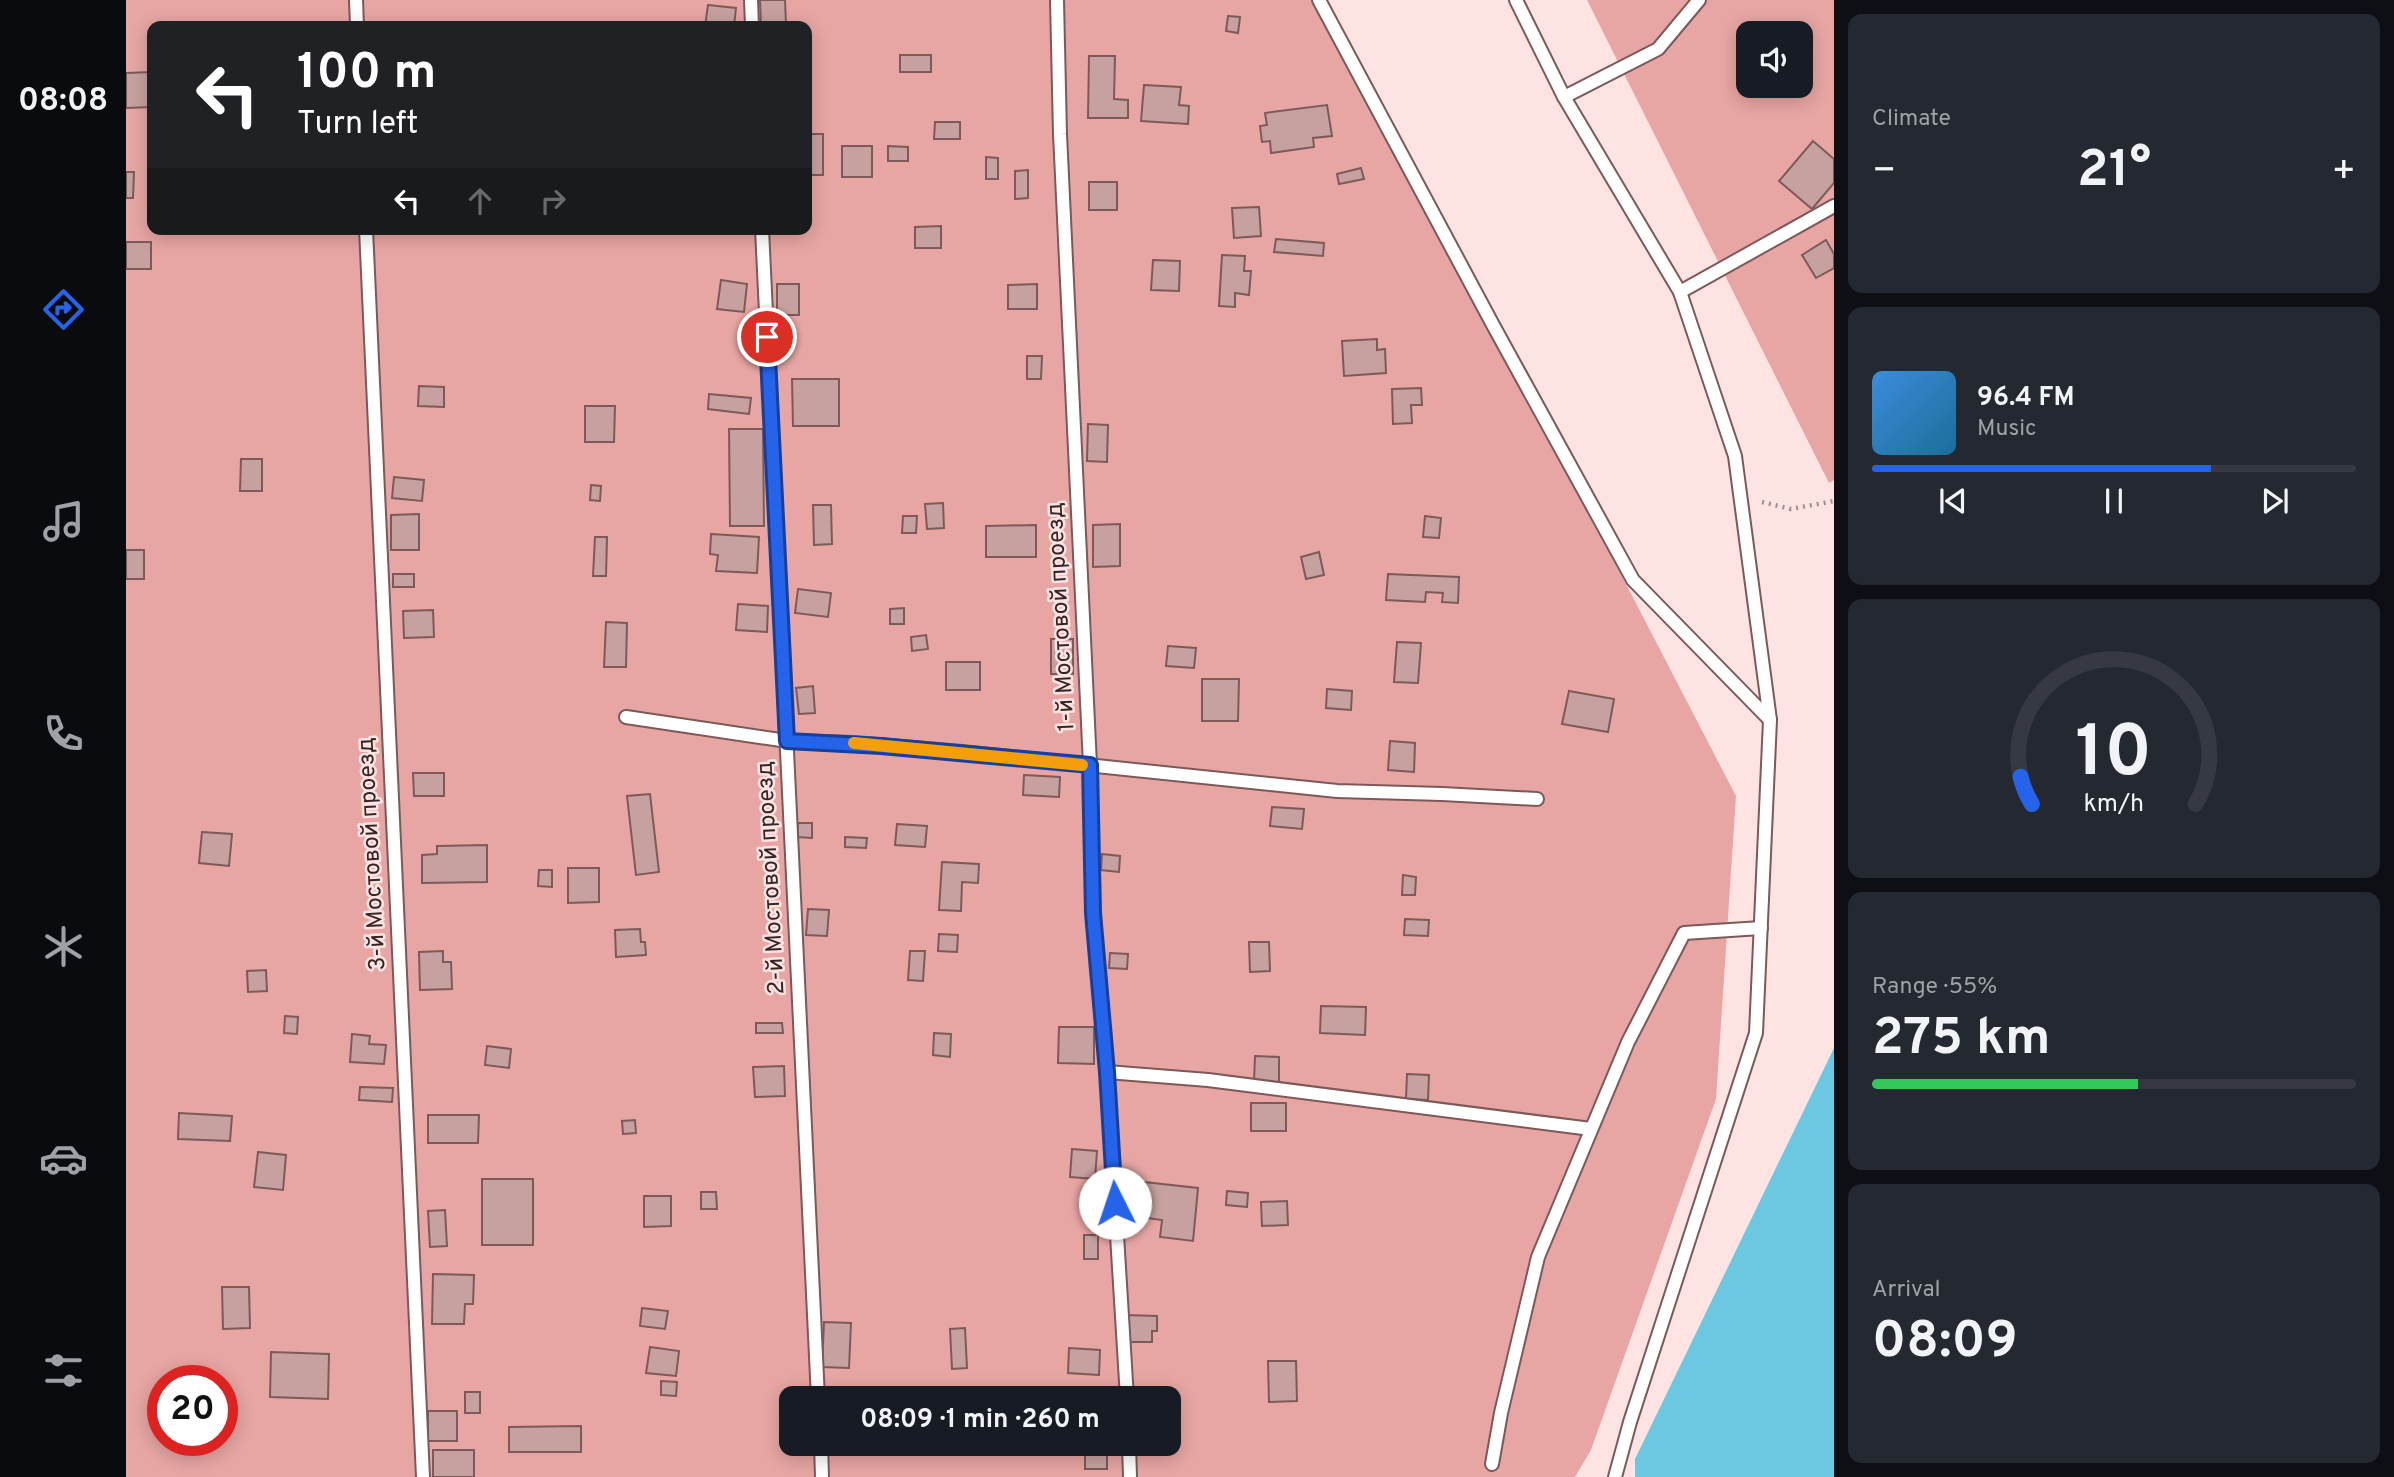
<!DOCTYPE html>
<meta charset="utf-8">
<style>
:root{--surface:#171b24;--page:#242831;--text:#f1f3f6;--muted:#9ea1a6;--line:#363941;--accent:#2563eb}
body{margin:0;font-family:Overpass,sans-serif;background:var(--page);color:var(--text);height:100vh;display:flex;flex-direction:column;font-size:26px;white-space:nowrap}
*{box-sizing:border-box;margin:0}
p{font-size:23px;color:var(--muted)}
.icon{flex:none;width:38px;height:38px;fill:none;stroke:currentColor;stroke-width:2;stroke-linecap:round;stroke-linejoin:round}
.map{position:relative;flex:1;overflow:hidden}
.panel{display:flex;flex-direction:column;gap:14px;padding:14px;background:#0d0f14;width:560px}
.panel>*{flex:none}
.top-card{position:absolute;left:21px;top:21px;width:665px;height:214px;border-radius:14px;box-shadow:0 4px 18px #0003;background:#202124;color:#fff;overflow:hidden}
.fabs{position:absolute;left:1610px;top:21px;display:grid;gap:14px}
.fabs a{display:grid;place-items:center;width:77px;height:77px;border-radius:14px;background:var(--surface);box-shadow:0 4px 18px #0003;font-size:35px}
.speed{position:absolute;left:21px;top:1365px;display:flex;gap:14px;font-size:35px;font-weight:700;text-align:center}
.speed>*{display:grid;place-content:center;width:91px;height:91px;border-radius:50%;background:var(--surface);box-shadow:0 4px 18px #0003;line-height:1}
.speed .limit{border:10px solid #d22;background:#fff;color:#111}
.pin{position:absolute;display:grid;place-items:center;width:60px;height:60px;color:#fff;margin:-30px;border:4px solid #fff;border-radius:50%;box-shadow:0 2px 7px #0007}
.me{position:absolute;width:77px;margin:-38px;rotate:356deg;stroke-linejoin:round;filter:drop-shadow(0 0 5px #0008)}
.turn{display:flex;align-items:center;gap:24px;height:147px;padding:0 35px;font-size:32px}
.turn .icon{width:91px;height:91px;stroke-width:2.5}
.turn b{display:block;font-size:49px;line-height:60px}
.lanes{display:flex;align-items:center;height:66px;padding:0 35px;background:#0003;justify-content:center;gap:35px;direction:ltr}
.lanes .off{opacity:.35}
.big{font-size:52px;font-weight:700;line-height:1.1}
.panel .tile{flex:1;display:flex;flex-direction:column;justify-content:center;gap:10px;min-width:0;padding:0 24px;border-radius:14px;background:var(--page)}
.panel .dial{align-items:center;gap:0}
.dial svg{height:182px;overflow:visible;fill:none;stroke:var(--line);stroke-width:7;stroke-linecap:round;text-anchor:middle}
.dial text{fill:var(--text);stroke:none}
.song{display:flex;align-items:center;gap:21px}
.cover{width:84px;height:84px;border-radius:10px;background:linear-gradient(135deg,hsl(210 70% 55%),hsl(200 70% 35%))}
.played{height:7px;border-radius:4px;background:linear-gradient(90deg,var(--accent) 70%,var(--line) 70%)}
.keys{display:flex;justify-content:space-around;direction:ltr}
.heat{display:flex;justify-content:space-between;align-items:center;font-size:38px;direction:ltr}
.charge{height:10px;border-radius:5px;background:linear-gradient(90deg,#34c759 55%,var(--line) 0)}
.trip{position:absolute;left:653px;top:1386px;width:402px;height:70px;border-radius:14px;background:var(--surface);box-shadow:0 4px 18px #0003;font-weight:700;line-height:70px;text-align:center}
main{display:flex;flex:1;min-height:0}
.dock{display:flex;flex-direction:column;width:126px;justify-content:space-around;align-items:center;background:#090b0e;color:var(--muted)}
.dock .icon{width:49px;height:49px}
.dock .active{color:var(--accent)}
.dock b{font-size:32px;color:var(--text)}
.map>svg:first-child{display:block}
.green{fill:#e7a6a3;fill-rule:evenodd}
.water{fill:#6cc7e1}
.building{fill:#c7a19f;stroke:#7d5a59;stroke-width:2}
.lines{fill:none;stroke-linecap:round;stroke-linejoin:round}
.service-casing{stroke:#7c5958;stroke-width:16}
.path{stroke:#a28e8d;stroke-width:4.5;stroke-dasharray:2 5;stroke-linecap:butt}
.service{stroke:#fff;stroke-width:12}
.route-casing{stroke:#184099;stroke-width:18}
.route{stroke:#2563eb;stroke-width:12}
.slow{stroke:#f59e0b;stroke-width:12}
.labels{text-anchor:middle;dominant-baseline:central;stroke-width:5;stroke-linejoin:round;paint-order:stroke}
.street-label{font-size:23px;fill:#342525;stroke:#fde4e3}
</style>
<main>
<nav class="dock">
<b>08:08</b>
<svg class="icon active" aria-label="directions" viewBox="0 0 24 24"><path d="M12 3l9 9-9 9-9-9zM9 14v-3h6M13 9l2 2-2 2"/></svg>
<svg class="icon" aria-label="music" viewBox="0 0 24 24"><path d="M9 18V5l10-2v13"/><circle cx="6" cy="18" r="3"/><circle cx="16" cy="16" r="3"/></svg>
<svg class="icon" aria-label="phone" viewBox="0 0 24 24"><path d="M5 4h4l2 5-3 2q2 4 5 5l2-3 5 2v4C11 20 4 13 5 4z"/></svg>
<svg class="icon" aria-label="climate" viewBox="0 0 24 24"><path d="M12 3v18M4 7l16 10M4 17L20 7"/></svg>
<svg class="icon" aria-label="car" viewBox="0 0 24 24"><path d="M5 17H2v-5l4-1 3-4h7l3 4 3 1v5h-3M9 17h6M6 11h13"/><circle cx="7" cy="17" r="2"/><circle cx="17" cy="17" r="2"/></svg>
<svg class="icon" aria-label="filters" viewBox="0 0 24 24"><path d="M4 7h16M4 17h16"/><circle cx="9" cy="7" r="2"/><circle cx="15" cy="17" r="2"/></svg>
</nav>
<div class="map">
<svg width="1708" height="1477" viewBox="0 0 1708 1477">
<rect width="100%" height="100%" fill="#fde4e3"/>
<g class="green">
<path d="M0,0H1197L1610,796L1590,1099L1465,1450L1449,1477H0ZM26,26H681V229H26ZM37,1381H96V1440H37ZM665,1398H1043V1444H665Z"/>
<path d="M1461,0H1708V480L1703,483ZM1622,33H1675V86H1622Z"/>
</g>
<polygon class="water" points="1708,1048 1708,1477 1509,1477 1509,1459"/>
<g class="building">
<polygon points="634,0 659,0 660,24 635,25"/>
<polygon points="582,5 610,8 608,26 579,26"/>
<polygon points="1102,16 1114,17 1112,33 1100,31"/>
<rect x="774" y="55" width="31" height="17"/>
<polygon points="963,56 989,56 988,99 1002,100 1002,118 962,118"/>
<polygon points="25,72 26,107 0,108 0,73"/>
<polygon points="1018,85 1055,87 1053,105 1063,106 1062,124 1015,121"/>
<polygon points="1201,105 1206,136 1187,138 1188,147 1145,153 1144,141 1136,142 1134,126 1141,125 1139,113"/>
<polygon points="809,122 834,122 834,139 808,139"/>
<rect x="681" y="134" width="16" height="41"/>
<polygon points="1687,141 1708,159 1708,183 1686,209 1653,181"/>
<rect x="716" y="146" width="30" height="31"/>
<polygon points="762,146 782,147 782,161 762,161"/>
<polygon points="860,157 872,158 872,179 860,179"/>
<polygon points="1235,168 1238,179 1213,184 1211,174"/>
<polygon points="902,170 902,198 889,199 889,171"/>
<polygon points="0,172 8,172 7,198 0,198"/>
<rect x="963" y="182" width="28" height="28"/>
<polygon points="1133,207 1135,236 1108,238 1106,208"/>
<polygon points="815,226 815,248 789,248 789,227"/>
<polygon points="1150,239 1198,243 1197,256 1148,252"/>
<polygon points="1700,240 1708,254 1708,268 1690,278 1676,255"/>
<rect x="0" y="242" width="25" height="27"/>
<polygon points="1096,255 1119,256 1118,271 1125,271 1123,295 1109,293 1109,307 1093,306"/>
<polygon points="1027,260 1054,261 1053,291 1025,290"/>
<polygon points="595,280 621,284 618,312 591,309"/>
<rect x="651" y="284" width="22" height="31"/>
<polygon points="911,284 911,309 882,309 882,285"/>
<polygon points="1251,339 1251,350 1259,349 1260,373 1218,376 1216,341"/>
<polygon points="901,356 916,356 915,379 901,379"/>
<polygon points="666,379 713,379 713,426 667,426"/>
<polygon points="293,386 318,387 318,407 292,406"/>
<polygon points="1295,388 1296,405 1285,405 1286,423 1267,424 1266,389"/>
<polygon points="583,394 625,398 623,414 582,409"/>
<polygon points="459,406 489,406 488,442 459,442"/>
<polygon points="962,424 982,425 981,462 961,461"/>
<polygon points="603,429 637,429 638,526 604,526"/>
<polygon points="115,459 136,459 136,491 114,491"/>
<polygon points="268,477 298,480 296,501 266,498"/>
<polygon points="465,485 475,486 474,501 464,500"/>
<polygon points="817,503 818,528 801,529 799,504"/>
<polygon points="687,505 705,505 706,544 688,545"/>
<polygon points="293,514 293,550 265,550 265,515"/>
<polygon points="777,516 791,516 790,533 776,533"/>
<polygon points="1299,516 1315,518 1313,538 1297,537"/>
<polygon points="994,524 994,566 967,567 967,525"/>
<polygon points="910,525 910,557 860,557 860,526"/>
<polygon points="585,534 633,537 631,573 590,571 592,555 584,554"/>
<polygon points="469,537 481,537 480,576 467,576"/>
<rect x="0" y="550" width="18" height="29"/>
<polygon points="1193,552 1198,575 1180,579 1175,557"/>
<rect x="267" y="574" width="21" height="13"/>
<polygon points="1262,574 1333,577 1332,603 1316,602 1317,593 1300,592 1299,602 1260,600"/>
<polygon points="672,589 705,593 702,617 669,613"/>
<polygon points="612,604 642,606 641,632 610,630"/>
<polygon points="778,608 778,624 764,624 764,609"/>
<polygon points="307,610 308,637 278,638 277,611"/>
<polygon points="480,622 501,623 500,667 478,667"/>
<polygon points="800,635 802,649 786,651 785,637"/>
<rect x="925" y="639" width="22" height="35"/>
<polygon points="1271,642 1295,643 1292,683 1268,682"/>
<polygon points="1042,646 1070,648 1068,668 1040,666"/>
<rect x="820" y="662" width="34" height="28"/>
<polygon points="1076,679 1113,679 1112,721 1076,721"/>
<polygon points="687,686 689,713 673,714 670,688"/>
<polygon points="1201,689 1226,691 1225,710 1200,708"/>
<polygon points="1443,691 1488,699 1482,732 1436,724"/>
<polygon points="1264,741 1289,743 1288,772 1262,770"/>
<polygon points="287,773 318,773 318,796 288,796"/>
<polygon points="898,775 934,777 933,797 897,795"/>
<polygon points="524,794 533,872 510,875 501,796"/>
<polygon points="1146,807 1178,809 1176,829 1144,826"/>
<polygon points="672,823 686,823 686,838 671,837"/>
<polygon points="771,824 801,826 799,847 769,845"/>
<polygon points="76,832 106,834 103,866 73,863"/>
<polygon points="719,837 741,838 740,848 719,847"/>
<polygon points="361,845 361,882 296,883 296,855 311,854 311,846"/>
<polygon points="976,854 994,856 993,872 975,870"/>
<polygon points="816,862 853,864 852,883 836,882 835,911 813,910"/>
<polygon points="442,868 473,868 473,902 442,903"/>
<polygon points="413,870 426,870 426,887 412,886"/>
<polygon points="1277,875 1290,877 1289,895 1276,895"/>
<polygon points="682,909 703,910 701,936 680,935"/>
<polygon points="1279,919 1303,920 1302,936 1278,935"/>
<polygon points="514,929 515,942 519,942 520,955 490,957 489,930"/>
<polygon points="813,934 832,935 831,952 812,951"/>
<polygon points="1123,942 1143,942 1144,971 1124,972"/>
<polygon points="317,951 317,962 325,962 326,989 294,990 293,952"/>
<polygon points="784,951 799,951 797,981 782,980"/>
<polygon points="984,953 1002,954 1001,969 983,968"/>
<polygon points="140,970 141,991 122,992 121,971"/>
<polygon points="1195,1006 1240,1007 1239,1035 1194,1033"/>
<polygon points="159,1016 172,1017 171,1034 158,1033"/>
<polygon points="630,1023 656,1023 657,1033 630,1033"/>
<polygon points="933,1027 968,1027 968,1064 932,1063"/>
<polygon points="808,1033 825,1034 824,1057 807,1055"/>
<polygon points="226,1034 244,1036 243,1044 260,1045 258,1064 224,1062"/>
<polygon points="361,1046 385,1049 383,1068 359,1065"/>
<polygon points="1129,1056 1153,1057 1153,1083 1128,1082"/>
<polygon points="658,1066 659,1096 629,1097 627,1067"/>
<polygon points="1281,1074 1303,1075 1302,1100 1280,1099"/>
<polygon points="234,1087 267,1088 266,1102 233,1100"/>
<rect x="1125" y="1103" width="35" height="28"/>
<polygon points="53,1113 106,1116 104,1141 52,1139"/>
<polygon points="302,1115 353,1115 352,1143 302,1143"/>
<polygon points="509,1120 510,1133 497,1134 496,1121"/>
<polygon points="946,1149 971,1151 969,1179 944,1177"/>
<polygon points="132,1152 160,1155 157,1190 128,1187"/>
<rect x="356" y="1179" width="51" height="66"/>
<polygon points="1018,1182 1072,1188 1067,1241 1034,1237 1036,1220 1014,1217"/>
<polygon points="1101,1191 1122,1193 1121,1207 1100,1205"/>
<polygon points="575,1192 590,1192 591,1209 575,1209"/>
<polygon points="518,1196 545,1196 545,1226 518,1227"/>
<polygon points="1161,1201 1162,1225 1136,1226 1135,1202"/>
<polygon points="319,1210 321,1246 304,1247 302,1211"/>
<rect x="958" y="1235" width="14" height="24"/>
<polygon points="307,1274 348,1275 347,1304 339,1304 338,1324 306,1324"/>
<polygon points="96,1287 123,1287 124,1328 97,1329"/>
<polygon points="516,1308 542,1311 539,1329 514,1326"/>
<polygon points="999,1315 1031,1316 1031,1331 1026,1331 1026,1342 998,1342"/>
<polygon points="698,1322 725,1323 723,1368 696,1367"/>
<polygon points="839,1328 841,1368 826,1369 824,1329"/>
<polygon points="524,1347 553,1351 550,1376 520,1373"/>
<polygon points="943,1348 974,1350 973,1375 942,1373"/>
<polygon points="145,1352 203,1354 202,1399 144,1397"/>
<polygon points="1142,1361 1170,1361 1171,1401 1143,1402"/>
<polygon points="535,1381 551,1382 550,1396 535,1395"/>
<rect x="339" y="1392" width="15" height="21"/>
<rect x="302" y="1411" width="29" height="30"/>
<polygon points="455,1426 455,1452 383,1452 383,1427"/>
<rect x="959" y="1444" width="22" height="25"/>
<rect x="307" y="1450" width="41" height="27"/>
</g>
<g class="lines">
<g class="service-casing">
<g id="service">
<polyline points="230,0 231,26"/>
<polyline points="625,0 626,26"/>
<polyline points="931,0 934,134 964,765 967,913 981,1072 1001,1398"/>
<polyline points="1193,0 1367,325 1507,580 1644,720"/>
<polyline points="1390,0 1438,97 1554,292 1609,456 1644,720 1630,1033 1504,1422 1489,1477"/>
<polyline points="1438,97 1532,49 1573,0"/>
<polyline points="240,229 297,1477"/>
<polyline points="636,229 692,1398"/>
<polyline points="1554,292 1708,206"/>
<polyline points="500,717 661,741 728,743 836,752 1211,791 1316,794 1411,799"/>
<polyline points="981,1072 1082,1080 1465,1129"/>
<polyline points="695,1444 696,1477"/>
<polyline points="1003,1444 1004,1477"/>
<polyline points="1366,1464 1375,1413 1412,1257 1502,1042 1558,933 1635,928"/>
</g>
</g>
<polyline class="path" points="1636,502 1665,509 1708,501"/>
<use href="#service" class="service"/>
</g>
<g class="lines">
<g class="route-casing">
<polyline id="route" points="641,337 661,741 755,746 964,765 967,913 981,1072 989,1203"/>
</g>
<use href="#route" class="route"/>
<polyline class="slow" points="728,743 956,765"/>
</g>
<g class="labels">
<g class="street-label">
<text transform="translate(936 617) rotate(-93)">1-й Мостовой проезд</text>
<text transform="translate(247 854) rotate(-93)">3-й Мостовой проезд</text>
<text transform="translate(646 878) rotate(-93)">2-й Мостовой проезд</text>
</g>
</g>
</svg>
<div class="fabs">
<a><svg class="icon" aria-label="sound" viewBox="0 0 24 24"><path d="M4 9h4l5-4v14l-5-4H4zM17 9q2 3 0 6"/></svg></a>
</div>
<div class="speed"><div class="limit">20</div></div>
<div class="pin" style="left:641px;top:337px;background:#d93025"><svg class="icon" aria-label="arrive" viewBox="0 0 24 24"><path d="M6 21V4h12l-3 4 3 4H6"/></svg></div>
<svg class="me" style="left:989px;top:1203px" viewBox="-20 -20 40 40"><circle r="19" fill="#fff"/><path d="M0-13L10 11 0 6-10 11z" fill="#2563eb"/></svg>
<div class="trip">08:09 · 1 min · 260 m</div>
<div class="top-card">
<div class="turn"><svg class="icon" aria-label="left" viewBox="0 0 24 24"><path d="M17 20v-9H6M10 6l-5 5 5 5"/></svg><div><b>100 m</b>Turn left</div></div>
<div class="lanes"><svg class="icon" aria-label="left" viewBox="0 0 24 24"><path d="M17 20v-9H6M10 6l-5 5 5 5"/></svg><svg class="icon off" aria-label="ahead" viewBox="0 0 24 24"><path d="M12 20V5M6 11l6-6 6 6"/></svg><svg class="icon off" aria-label="right" viewBox="0 0 24 24"><path d="M7 20v-9h11M14 6l5 5-5 5"/></svg></div>
</div>
</div>
<section class="panel">
<div class="tile"><p>Climate</p>
<div class="heat"><a>−</a><b class="big">21°</b><a>+</a></div>
</div>
<div class="tile">
<div class="song"><i class="cover"></i><div><b>96.4 FM</b><p>Music</p></div></div>
<div class="played"></div>
<div class="keys"><svg class="icon" aria-label="previous" viewBox="0 0 24 24"><path d="M18 5L8 12l10 7zM5 5v14"/></svg><svg class="icon" aria-label="pause" viewBox="0 0 24 24"><path d="M8 5v14M16 5v14"/></svg><svg class="icon" aria-label="next" viewBox="0 0 24 24"><path d="M6 5l10 7-10 7zM19 5v14"/></svg></div>
</div>
<div class="tile dial"><svg viewBox="0 0 100 80">
<path d="M14 69A42 42 0 1 1 86 69"/>
<path d="M14 69A42 42 0 0 1 9 57" stroke="#2563eb"/>
<text x="50" y="56" font-size="32" font-weight="700">10</text>
<text x="50" y="72" font-size="11">km/h</text>
</svg></div>
<div class="tile"><p>Range · 55%</p><b class="big">275 km</b><div class="charge"></div></div>
<div class="tile"><p>Arrival</p><b class="big">08:09</b></div>
</section>
</main>
